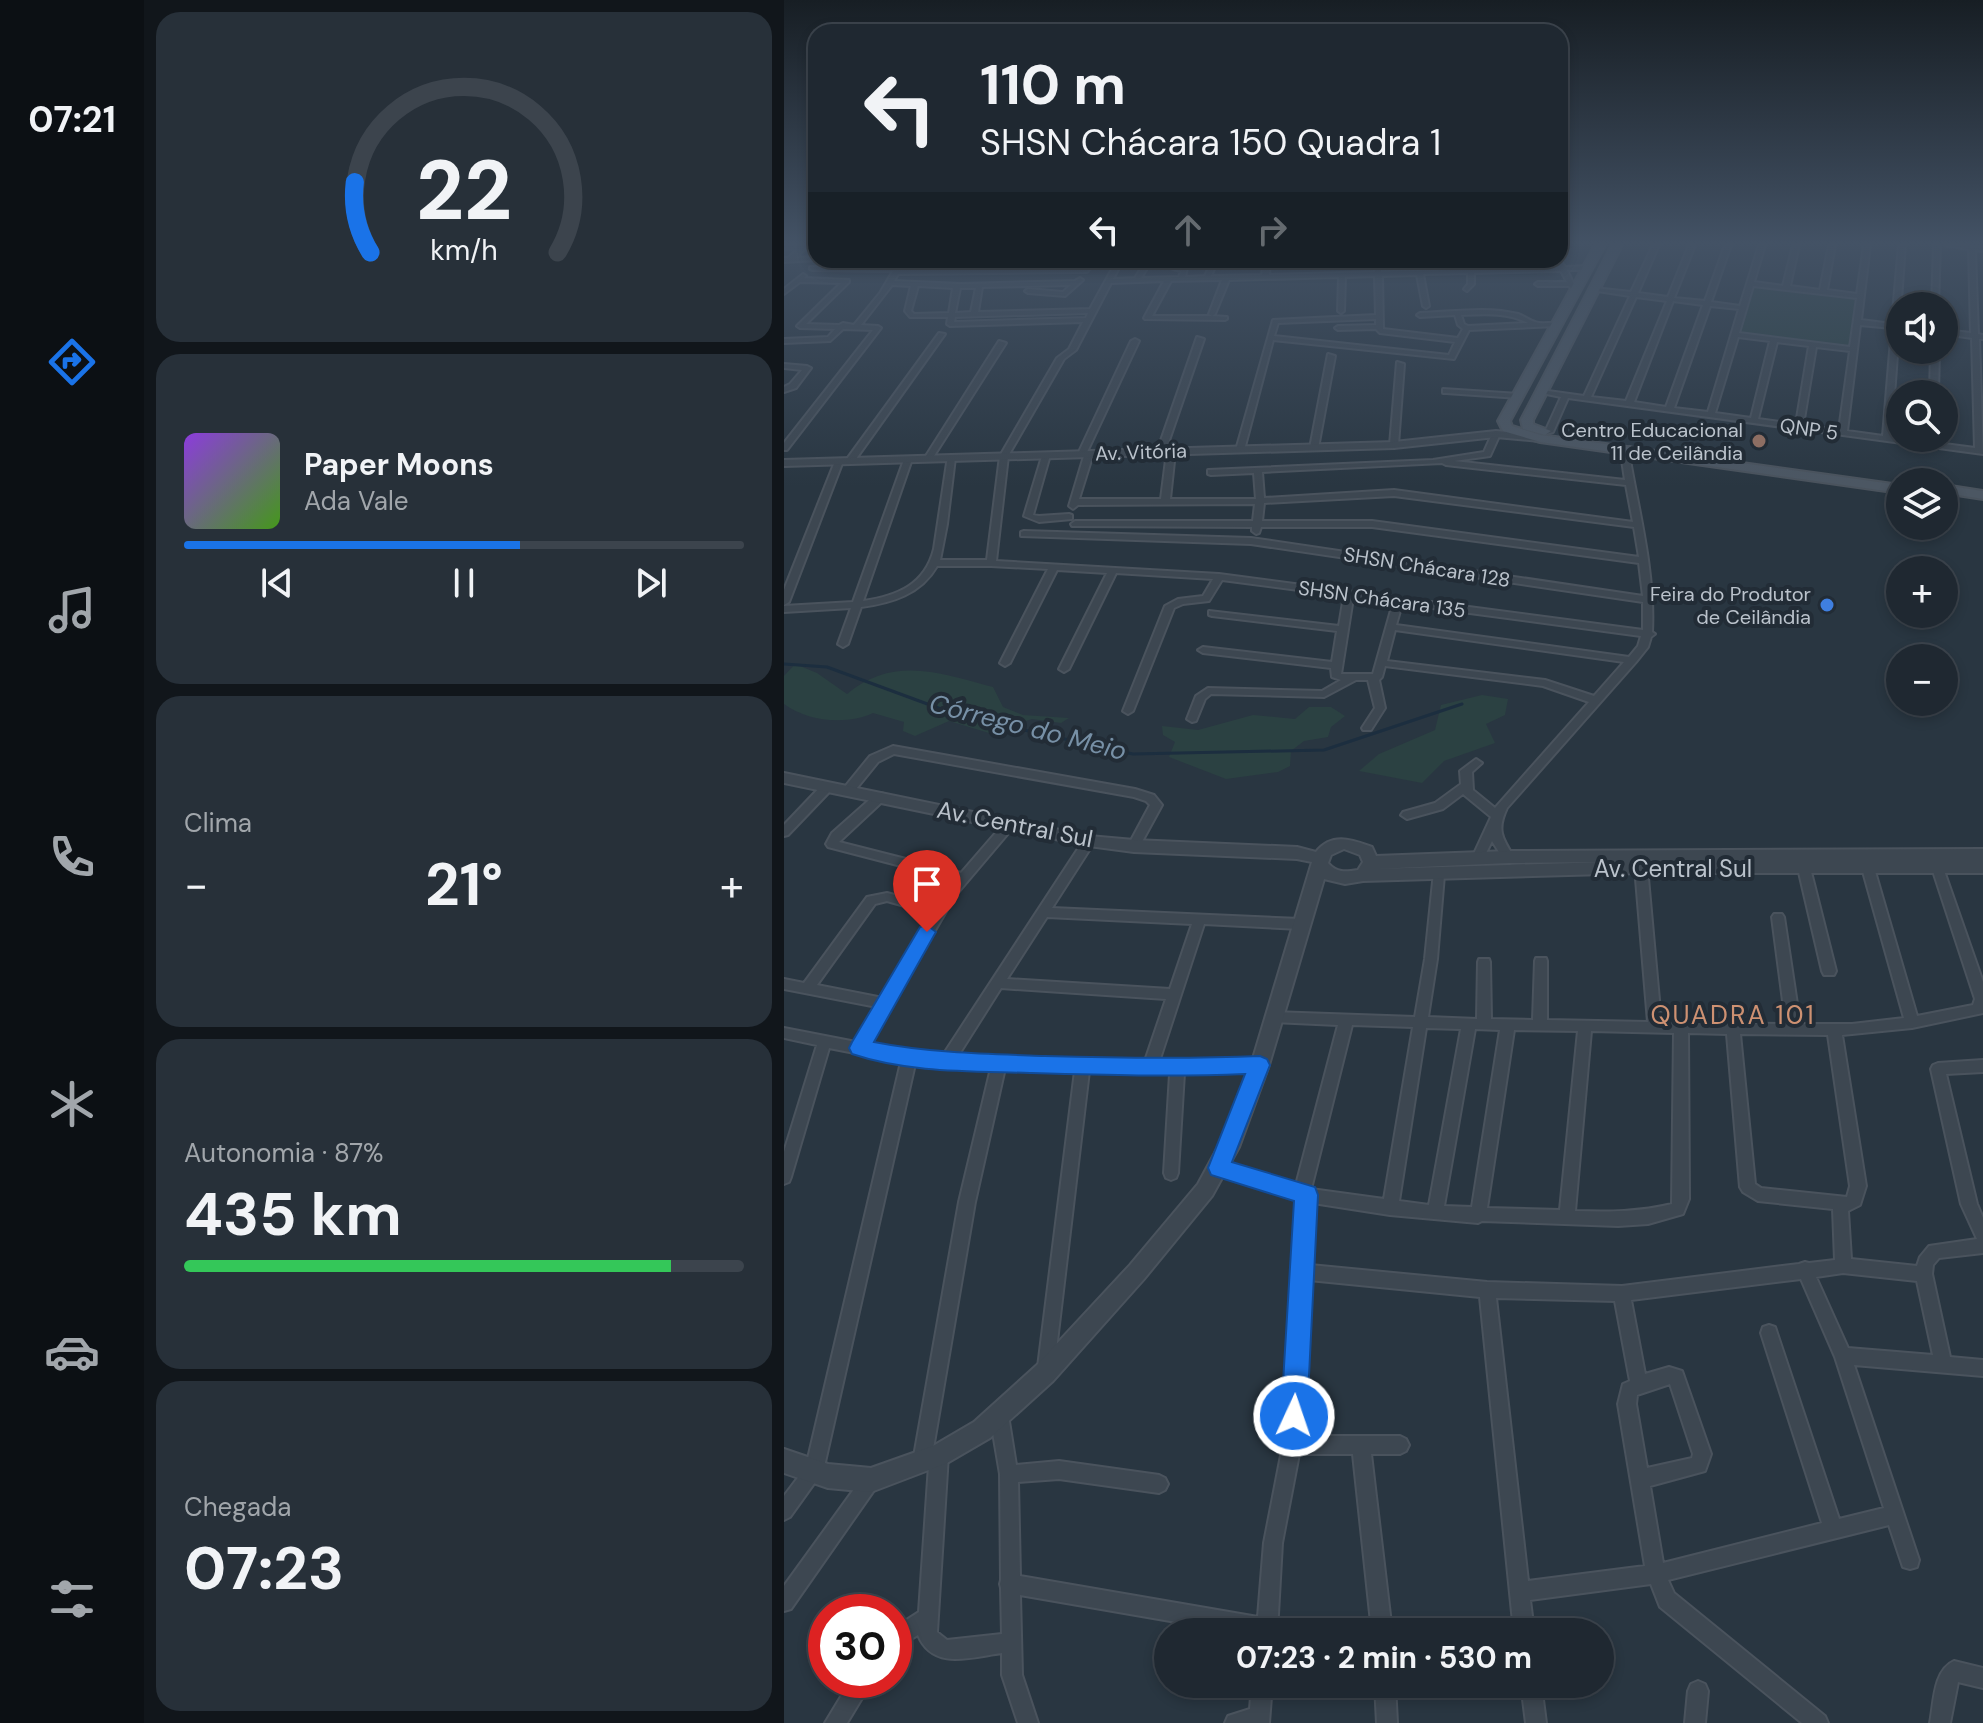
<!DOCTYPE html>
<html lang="pt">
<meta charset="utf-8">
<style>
:root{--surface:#1f2831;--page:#273039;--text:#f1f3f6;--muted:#a1a6ab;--line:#3c444d;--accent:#1a73e8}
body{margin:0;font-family:"DM Sans",sans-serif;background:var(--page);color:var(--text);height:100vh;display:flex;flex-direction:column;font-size:30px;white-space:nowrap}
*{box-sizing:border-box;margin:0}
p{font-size:26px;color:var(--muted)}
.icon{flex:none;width:44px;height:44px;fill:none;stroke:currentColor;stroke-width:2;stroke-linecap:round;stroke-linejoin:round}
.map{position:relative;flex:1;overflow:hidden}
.drawer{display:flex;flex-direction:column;gap:12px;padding:12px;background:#11161b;width:640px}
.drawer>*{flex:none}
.hud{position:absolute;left:24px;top:24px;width:760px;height:244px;border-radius:24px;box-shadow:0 4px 12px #0003,0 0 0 2px var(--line);background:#1f2831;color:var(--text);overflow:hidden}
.buttons{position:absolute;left:1102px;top:292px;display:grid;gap:16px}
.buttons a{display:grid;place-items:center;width:72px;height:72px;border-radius:50%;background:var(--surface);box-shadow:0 4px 12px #0003,0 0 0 2px var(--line);font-size:40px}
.speed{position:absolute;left:24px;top:1594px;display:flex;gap:16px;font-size:40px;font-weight:700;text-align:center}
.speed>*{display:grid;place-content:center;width:104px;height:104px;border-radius:50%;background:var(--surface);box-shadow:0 4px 12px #0003,0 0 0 2px var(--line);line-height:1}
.speed .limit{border:12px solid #d22;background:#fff;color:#111}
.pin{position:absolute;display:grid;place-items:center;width:68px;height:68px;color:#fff;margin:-82px -34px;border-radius:50% 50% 50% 0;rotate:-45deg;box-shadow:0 0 8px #0007}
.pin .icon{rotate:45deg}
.me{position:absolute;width:88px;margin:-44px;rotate:3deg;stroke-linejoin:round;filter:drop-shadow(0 0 6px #0008)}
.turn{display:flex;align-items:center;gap:28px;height:168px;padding:0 40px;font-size:36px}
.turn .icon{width:104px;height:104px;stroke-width:2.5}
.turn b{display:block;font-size:56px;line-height:68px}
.lanes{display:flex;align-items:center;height:76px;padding:0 40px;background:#0003;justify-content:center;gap:40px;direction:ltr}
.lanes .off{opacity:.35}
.big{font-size:60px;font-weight:700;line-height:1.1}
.drawer .widget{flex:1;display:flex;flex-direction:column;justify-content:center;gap:12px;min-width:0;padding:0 28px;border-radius:24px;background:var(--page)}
.drawer .dial{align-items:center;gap:0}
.dial svg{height:208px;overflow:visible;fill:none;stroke:var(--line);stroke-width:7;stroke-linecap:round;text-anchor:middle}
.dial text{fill:var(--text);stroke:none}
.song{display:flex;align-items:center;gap:24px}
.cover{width:96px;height:96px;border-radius:12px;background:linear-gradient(135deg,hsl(270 70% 55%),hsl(100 70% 35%))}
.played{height:8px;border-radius:4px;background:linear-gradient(90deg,var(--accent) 60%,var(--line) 60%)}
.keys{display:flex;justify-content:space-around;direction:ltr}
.heat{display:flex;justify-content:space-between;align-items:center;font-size:44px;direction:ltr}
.charge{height:12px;border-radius:6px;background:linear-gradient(90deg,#34c759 87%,var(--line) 0)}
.trip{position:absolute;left:370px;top:1618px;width:460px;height:80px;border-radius:40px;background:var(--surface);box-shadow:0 4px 12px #0003,0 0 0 2px var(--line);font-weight:700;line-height:80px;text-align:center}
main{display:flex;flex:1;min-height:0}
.tabs{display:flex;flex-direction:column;width:144px;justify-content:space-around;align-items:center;background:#0c1014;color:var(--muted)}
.tabs .icon{width:56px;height:56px}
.tabs .current{color:var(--accent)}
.tabs b{font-size:36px;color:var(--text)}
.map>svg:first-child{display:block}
.green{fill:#2b4142}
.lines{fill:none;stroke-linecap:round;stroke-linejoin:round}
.stream{stroke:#1c2e3f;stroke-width:3}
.minor-casing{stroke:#4a535d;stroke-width:4}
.tertiary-casing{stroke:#4a535d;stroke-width:4}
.secondary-casing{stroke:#4a535d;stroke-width:4}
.minor{fill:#3d4751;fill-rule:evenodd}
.tertiary{fill:#3d4751;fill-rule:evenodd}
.secondary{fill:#4c5763;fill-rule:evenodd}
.route{fill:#1a73e8;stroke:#114b97;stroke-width:2}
.education-dot{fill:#8d6e63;stroke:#222c36;stroke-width:3}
.shop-dot{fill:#3f7fe0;stroke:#222c36;stroke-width:3}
.labels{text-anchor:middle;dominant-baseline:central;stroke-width:8;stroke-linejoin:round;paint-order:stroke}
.far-street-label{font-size:20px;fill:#bac2cb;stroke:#222c36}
.far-poi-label{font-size:20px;fill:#bac2cb;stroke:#222c36;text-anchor:end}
.street-label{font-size:24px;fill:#bac2cb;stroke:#222c36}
.water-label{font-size:26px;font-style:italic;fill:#7790a6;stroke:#222c36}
.neighbourhood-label{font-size:26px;letter-spacing:2px;fill:#ce9172;stroke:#222c36}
</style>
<main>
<nav class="tabs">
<b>07:21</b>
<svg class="icon current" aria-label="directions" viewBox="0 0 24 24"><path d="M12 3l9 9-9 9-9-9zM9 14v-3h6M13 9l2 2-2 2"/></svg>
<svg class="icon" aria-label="music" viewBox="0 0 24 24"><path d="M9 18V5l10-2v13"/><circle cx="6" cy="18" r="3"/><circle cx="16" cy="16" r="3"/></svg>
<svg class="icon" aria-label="phone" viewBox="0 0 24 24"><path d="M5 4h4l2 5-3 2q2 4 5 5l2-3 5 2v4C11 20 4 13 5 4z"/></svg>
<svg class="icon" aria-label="climate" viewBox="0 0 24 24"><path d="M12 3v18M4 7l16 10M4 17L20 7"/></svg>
<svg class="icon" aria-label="car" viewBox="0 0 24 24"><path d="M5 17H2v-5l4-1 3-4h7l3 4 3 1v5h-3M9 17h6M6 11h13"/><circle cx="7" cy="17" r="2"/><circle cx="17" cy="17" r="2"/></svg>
<svg class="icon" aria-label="filters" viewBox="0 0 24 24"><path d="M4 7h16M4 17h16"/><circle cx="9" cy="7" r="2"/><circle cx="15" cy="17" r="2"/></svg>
</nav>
<section class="drawer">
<div class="widget dial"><svg viewBox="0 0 100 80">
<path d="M14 69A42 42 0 1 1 86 69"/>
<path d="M14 69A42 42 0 0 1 8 42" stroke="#1a73e8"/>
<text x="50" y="56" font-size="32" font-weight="700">22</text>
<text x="50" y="72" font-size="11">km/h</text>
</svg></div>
<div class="widget">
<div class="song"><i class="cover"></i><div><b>Paper Moons</b><p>Ada Vale</p></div></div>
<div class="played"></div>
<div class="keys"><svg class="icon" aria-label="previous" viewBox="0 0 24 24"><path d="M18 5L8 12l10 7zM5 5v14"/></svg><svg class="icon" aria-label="pause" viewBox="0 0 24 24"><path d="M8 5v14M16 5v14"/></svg><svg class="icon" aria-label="next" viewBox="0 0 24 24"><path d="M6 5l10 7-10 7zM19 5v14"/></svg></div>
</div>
<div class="widget"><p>Clima</p>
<div class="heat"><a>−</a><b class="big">21°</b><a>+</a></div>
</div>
<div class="widget"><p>Autonomia · 87%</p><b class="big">435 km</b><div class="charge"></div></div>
<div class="widget"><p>Chegada</p><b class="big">07:23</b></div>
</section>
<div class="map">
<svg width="1199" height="1723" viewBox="0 0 1199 1723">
<rect width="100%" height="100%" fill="#293641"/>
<g class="green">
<polygon points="969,286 1072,297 1066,346 956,333"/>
<path d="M11,664L33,673L63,694C109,655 157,673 209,687L219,707L239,715L285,718L277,723L248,719L205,733L165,721L131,736L119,731L120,722L89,713C63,725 24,722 0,704V676Z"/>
<polygon points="698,695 724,699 721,715 702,724 711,743 660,761 638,783 575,771 595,754 651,730 657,705"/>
<polygon points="525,707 547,707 561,716 547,727 544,737 520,741 507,751 506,766 494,772 442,779 385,757 391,742 379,735 378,726 414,730 469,715 511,719"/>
</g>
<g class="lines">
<polyline class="stream" points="0,664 43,667 176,716 349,754 540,750 678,704"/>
<g class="minor-casing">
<g id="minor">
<polygon points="0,245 24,245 12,258 32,257 32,260 34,260 0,262 0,258 4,258 14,249 0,248"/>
<path d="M869,245H875L854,293L884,297L905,245H911L890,298L921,301L941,245H947L927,302L956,306L975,245H981L970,282L999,286L1009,245H1015L1006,286L1036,290L1045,245H1051L1043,290L1073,294L1080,245H1086L1077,320L1108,324L1115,245H1121L1107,437L1191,448L1188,338L1160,334V330L1187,333L1185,249L1160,245L1199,247V251L1191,250L1194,334L1199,335V339H1195L1199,454L784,398L769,432L762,434L761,432L777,397L753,392L757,390L800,396L846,296L807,290L810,288L847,292ZM969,286L1073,298L1066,347L955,333ZM852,297L883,301L842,401L807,397ZM889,301L919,305L882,407L850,402ZM926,306L955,309L924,412L890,408ZM1076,325L1108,328L1099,436L1063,431ZM954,337L986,341L967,418L931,413ZM993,342L1025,346L1012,424L974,419ZM1032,347L1066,351L1055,430L1019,425Z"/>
<polygon points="1150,245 1156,245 1154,306 1148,306"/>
<path d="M776,259L781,267L804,266L807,268L804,270H783L793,291H789L785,286H754L751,284L754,282H783L777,271L690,273V284L683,291L680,289L684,284V273L639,274L645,306L642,308L639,306L633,275L598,276L599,329L674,338L679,329L674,325L671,315L636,317L633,315L636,313C668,312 703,306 734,314C740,316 745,320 751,322C759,325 769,321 776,324L773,326L685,330L670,359L489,340L460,450L456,452L452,450L489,320L592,315L591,276L561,277L560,311L557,313L554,311L555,277L445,280L431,314L428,316L443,317V319L441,320L361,319L360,318L380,281L327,283L292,350L280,359L224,456L212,561L435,574L859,630V602L467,544L237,536V532L240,531L467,538L859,596L855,563L588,527H477L475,533L472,534L468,531V527L288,526L287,524L291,521H469L471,504L294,505L289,509L285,506L300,456L294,454L347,341L351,339L355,341L303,452L309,454L295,499H377L383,452L387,450L391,452L386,499H472L470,473L427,475L424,474V470L649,460L700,452L708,434L712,432L716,434L706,456L670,461L841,480L838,460L839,449L846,447V460C856,517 871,574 868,632L871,634L867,637L864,647L852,662L723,808C713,829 717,837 730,857L728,860H720L708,841L698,861H690L688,858L707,817L679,794L659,809L623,819L617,815L619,812L651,803L677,784L676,771L692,759L698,763L688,772L689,790L711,808L805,702L759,686L601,666L598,677L595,680L601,708L587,730H579L578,728L591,708L584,680H572L540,697L427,694L421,699L412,721L408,722L403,719L412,696L424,688L538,691L557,680L548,677L547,668L419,653L414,650L419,647L548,662L553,631L428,616L425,615V611L555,626L560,596L438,580L425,601L399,604L390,608L349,711L344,714L339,711L381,606L394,599L419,596L429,579L332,573L285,669L280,672L275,669L323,573L273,570L226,663L221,666L216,663L264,569L207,566H153C137,594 108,603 77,607L64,644L59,647L54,644L67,608L0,612V606L69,602L121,457L128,459L79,601C113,596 141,585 150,549L164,456L171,458L163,524L156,560H203L216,456L273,358L285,349L299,322L166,326L163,324L164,317H126L121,311L127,286L108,285L77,325L94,326L97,328L3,450H0V443L89,330L59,329L46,341L0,343V339L44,337L51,329L16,328L13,326L57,283L16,282L0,294V289L19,274L22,276L20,278L65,280V282L22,324L55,325L59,323L70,325L96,293L109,271L28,270L26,269V267H112L116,260H122L116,270L301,268L306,260H312L303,272L114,274L110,281L177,284L291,281L296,278L299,280L281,296L244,293L241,291L244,289L279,292L287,285L198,287L194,312L306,309L333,260H339L329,279L351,278L362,260H368L357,278L395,277L397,271L389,269L388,268L391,266L403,268L401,277L421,276L428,260H434L427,276L478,275L480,260H486L485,275L591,272V264L594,262L664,261L661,263L597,266V272L775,267L771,260ZM438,280L425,314L428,316H368L387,281ZM134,286L169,288L165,313L130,314L127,311ZM176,288H192L187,312L171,313ZM304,313L302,318L170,322L171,317ZM677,315C699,314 724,312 744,323L684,326L680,324ZM592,319V325L554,326L551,328L554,330L592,329L596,333L671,342L665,355L490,336L494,323ZM658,463L662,465L842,485L849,522L610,490L480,498L478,472ZM610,496L850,527L855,557L588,521H478L480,503ZM569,598L609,603L589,674H557ZM618,604L857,636L854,646L845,657L612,625ZM611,630L840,662L810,696L761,680L603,661Z"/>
<polygon points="155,333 161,334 69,463 63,463 63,459"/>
<polygon points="413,337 420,339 381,452 374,454 373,452"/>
<polygon points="215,341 222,343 148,459 141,461 140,459"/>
<polygon points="1147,350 1155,350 1154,394 1146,394"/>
<polygon points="544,354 551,356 534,448 530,450 526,448"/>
<polygon points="613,362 620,364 614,445 610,447 606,445"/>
<polygon points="0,364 23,366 27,368 12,388 0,392 0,387 6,384 18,370 0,368"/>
<polygon points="659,389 735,394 739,396 735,398 662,393 659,393"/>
<polygon points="259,453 266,455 249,515 255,516 285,514 288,515 288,519 255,522 240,516"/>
<polygon points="52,459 59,461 5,602 0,605 0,590"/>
<polygon points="109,746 351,789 370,795 378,805 354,849 350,850 344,846 366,805 362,801 350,797 110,754 94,762 68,794 60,794 58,791 60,788 86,756"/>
<polygon points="43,783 49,787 47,790 4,835 0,836 0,825 39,784"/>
<path d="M96,793L100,794L102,797L100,800L55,842L177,873L222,821H230L232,824L171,896L85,1044L125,1052L159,1055L301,838L305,837L311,841L268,908L516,919L520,921L522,924L520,927L516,929L420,924L375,1062L476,1059L481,1061L483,1065L481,1069L476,1071L400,1073L394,1173L392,1178L387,1180L382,1178L380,1173L386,1074L305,1071L270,1367L268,1373L262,1375L256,1373L254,1367L291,1071L221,1068L191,1202L149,1449L155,1446L161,1449L164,1455L153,1632L163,1640L218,1634L217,1588L216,1584L217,1580L216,1474L206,1415L209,1409L215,1406L221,1409L224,1415L232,1465L275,1461L375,1475L381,1478L384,1484L381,1490L375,1493L275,1479L234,1482L236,1576L474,1617L480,1543L499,1445L514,1199L435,1175L430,1173L428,1168L430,1163L435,1161L512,1185L554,1025L489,1022L484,1021L482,1017L484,1013L489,1012L631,1017L641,959L650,872H658L660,875L653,959L644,1017L693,1019L694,962L695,959H705L706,962L707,1019L749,1020L751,961L752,958H762L763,961V1020L864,1022L851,867L857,863L863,867L877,1022L1002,1024L988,917L990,914H998L1000,917L1016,1024H1068L1120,1018L1078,868L1084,864L1090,868L1133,1016L1189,1005L1191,999L1148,868L1150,865H1158L1199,982V1013L1128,1028L1058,1035L1082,1186L1076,1205L1064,1211L1067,1259L1133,1266L1136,1257L1145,1246L1193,1239L1177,1204L1147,1069L1149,1065L1154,1063L1199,1060V1072L1162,1074L1193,1204L1199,1218V1253L1155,1258L1149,1265L1148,1274L1166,1357L1199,1360V1376L1070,1365L1135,1560L1133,1567L1126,1569L1119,1567L1105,1525L884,1580L890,1593L1041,1716L1044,1723H1018L876,1607L867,1584L746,1600L750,1632H730L696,1297L525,1280L517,1436H616L622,1439L625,1445L622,1451L616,1454H587L608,1632H588L569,1454H515L498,1543L493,1632H450L236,1595L238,1675L254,1723H234L218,1675V1653C187,1657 149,1671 134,1635L110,1649V1628L135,1612L145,1465L144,1468L138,1471L132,1468L129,1462L175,1202L207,1068L131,1064L39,1471L6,1517L0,1520V1496L22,1467L117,1062L45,1048L7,1177L5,1182L0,1184V1152L33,1045L0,1038V1028L72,1042L93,1007L0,989V979L20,983L83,897L103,893L153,906L171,880L44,847L42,844L48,833L92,794ZM103,901L149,914L99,998L33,985L91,904ZM263,917L408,924L386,989L223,979ZM217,988L382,999L361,1061L174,1056ZM568,1025L629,1027L600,1199L527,1189ZM642,1028L677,1029L645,1205L615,1201ZM691,1029L716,1030L688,1207L660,1206ZM730,1030L794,1031L776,1210L703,1208ZM807,1031L890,1033L888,1204C855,1212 825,1212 791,1211ZM904,1033L943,1034L956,1187L959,1192L974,1201L1049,1209L1051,1260L1025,1263L1021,1262L1015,1264L838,1286L703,1282L526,1265L529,1203L606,1215L694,1223L698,1221L834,1226L864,1224L899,1214L905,1199ZM956,1034L1044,1035L1066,1186L1063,1197L977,1188L971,1184ZM1059,1273L1133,1281L1149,1355L1064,1348L1032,1277ZM1017,1279L1051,1357L1100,1508L1055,1519L991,1327L985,1325L979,1327L977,1333L1038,1523L879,1563L866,1486L921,1471L927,1454L898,1371L885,1367L861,1374L847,1300ZM712,1298L831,1301L846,1381L839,1384L834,1404L861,1566L744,1581ZM886,1384L909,1454L908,1458L863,1468L852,1404L853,1395Z"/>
<polygon points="1020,864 1026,868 1052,971 1050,975 1040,975 1038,971 1014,868"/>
<polygon points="87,1471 93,1474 96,1480 93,1486 7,1609 0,1611 0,1586 81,1474"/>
<path d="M1170,1661L1199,1668V1688L1174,1682L1166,1723H1146C1150,1704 1149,1670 1170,1661Z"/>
<polygon points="67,1680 89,1680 63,1723 41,1723"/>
<polygon points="914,1681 921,1684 924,1691 921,1723 901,1723 904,1691 907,1684"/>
<polygon points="468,1684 488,1684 485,1723 441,1723 444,1716 466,1709"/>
<polygon points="591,1684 611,1684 613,1723 593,1723"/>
<polygon points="737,1684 757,1684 762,1723 742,1723"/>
</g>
</g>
<g class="tertiary-casing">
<g id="tertiary">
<polygon points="712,431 756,435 761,438 756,441 712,437 610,448 0,466 0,460 610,442"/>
<path d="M0,773L305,836L350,840L513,847L532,852C548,832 568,840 588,847L592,856L724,851L1199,849V861H1035H1199V873H857L579,881L561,884L540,879L485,1065L455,1147L428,1196L360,1279L269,1381L206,1438L163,1463L87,1492L44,1488L0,1473V1449L44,1464L87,1468L149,1446L190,1422L253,1365L346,1265L414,1184L439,1138L467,1065L528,862L513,859L350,852L305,846L0,783ZM560,849L576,855L579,862L574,870C561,872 553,873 544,863L547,855ZM826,862L591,869L724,863Z"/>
</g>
</g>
<g class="secondary-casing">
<g id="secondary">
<polygon points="811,245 821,245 726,421 728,426 757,435 1116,485 1116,493 756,442 719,431 714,421"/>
<polygon points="828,245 838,245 749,420 749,424 767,431 761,435 739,429 737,420"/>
<polygon points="1160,485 1199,491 1199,499 1160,493"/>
</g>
</g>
<use href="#minor" class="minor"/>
<use href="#tertiary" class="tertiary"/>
<use href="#secondary" class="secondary"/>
</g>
<linearGradient id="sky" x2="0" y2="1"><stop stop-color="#171e24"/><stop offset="0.5" stop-color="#435265"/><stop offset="1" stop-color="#435265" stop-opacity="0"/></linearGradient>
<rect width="1199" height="486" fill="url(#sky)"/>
<path class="route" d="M143,925L152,932L90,1042C146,1053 204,1054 261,1056C333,1058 404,1059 476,1056L483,1059L486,1065L448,1162L531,1187L534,1195L523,1416L519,1426L510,1429L500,1426L497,1416L510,1201L427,1175L424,1168L461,1074C389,1077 318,1075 246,1073C188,1071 124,1073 68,1054L65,1048L68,1042L136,927Z"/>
<circle class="education-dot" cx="975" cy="441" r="8"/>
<circle class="shop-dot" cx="1043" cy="605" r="8"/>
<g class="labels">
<g class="far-street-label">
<text transform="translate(1025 429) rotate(8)">QNP 5</text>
<text transform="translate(357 452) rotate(-2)">Av. Vitória</text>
<text transform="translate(643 567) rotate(9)">SHSN Chácara 128</text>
<text transform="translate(598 599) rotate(8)">SHSN Chácara 135</text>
</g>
<g class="far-poi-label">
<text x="959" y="430">Centro Educacional<tspan x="959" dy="23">11 de Ceilândia</tspan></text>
<text x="1027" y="594">Feira do Produtor<tspan x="1027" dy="23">de Ceilândia</tspan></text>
</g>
<g class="street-label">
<text transform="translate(231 824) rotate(11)">Av. Central Sul</text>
<text x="889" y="868">Av. Central Sul</text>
</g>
<g class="water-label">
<text transform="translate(244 727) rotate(14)">Córrego do Meio</text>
</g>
<g class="neighbourhood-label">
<text x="949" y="1015">QUADRA 101</text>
</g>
</g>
</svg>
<div class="buttons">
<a><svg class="icon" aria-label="sound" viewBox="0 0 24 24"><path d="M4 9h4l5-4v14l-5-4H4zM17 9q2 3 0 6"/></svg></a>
<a><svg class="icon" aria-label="search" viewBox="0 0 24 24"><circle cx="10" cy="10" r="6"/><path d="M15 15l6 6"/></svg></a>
<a><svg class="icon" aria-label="layers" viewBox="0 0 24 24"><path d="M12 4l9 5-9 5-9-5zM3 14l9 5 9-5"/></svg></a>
<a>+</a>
<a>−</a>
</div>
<div class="speed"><div class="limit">30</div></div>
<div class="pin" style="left:143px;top:932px;background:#d93025"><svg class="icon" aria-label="arrive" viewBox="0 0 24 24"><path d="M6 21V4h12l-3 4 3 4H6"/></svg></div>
<svg class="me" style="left:510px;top:1416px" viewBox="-20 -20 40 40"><circle r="17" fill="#1a73e8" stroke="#fff" stroke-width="3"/><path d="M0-11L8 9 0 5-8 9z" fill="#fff"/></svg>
<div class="trip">07:23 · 2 min · 530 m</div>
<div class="hud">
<div class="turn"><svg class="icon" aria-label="left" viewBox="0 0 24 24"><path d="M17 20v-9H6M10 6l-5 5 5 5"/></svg><div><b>110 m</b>SHSN Chácara 150 Quadra 1</div></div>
<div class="lanes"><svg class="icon" aria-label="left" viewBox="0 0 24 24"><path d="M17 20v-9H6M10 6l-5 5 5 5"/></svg><svg class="icon off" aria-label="ahead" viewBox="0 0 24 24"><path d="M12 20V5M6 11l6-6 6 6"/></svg><svg class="icon off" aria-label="right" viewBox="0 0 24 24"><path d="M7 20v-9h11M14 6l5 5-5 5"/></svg></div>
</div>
</div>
</main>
